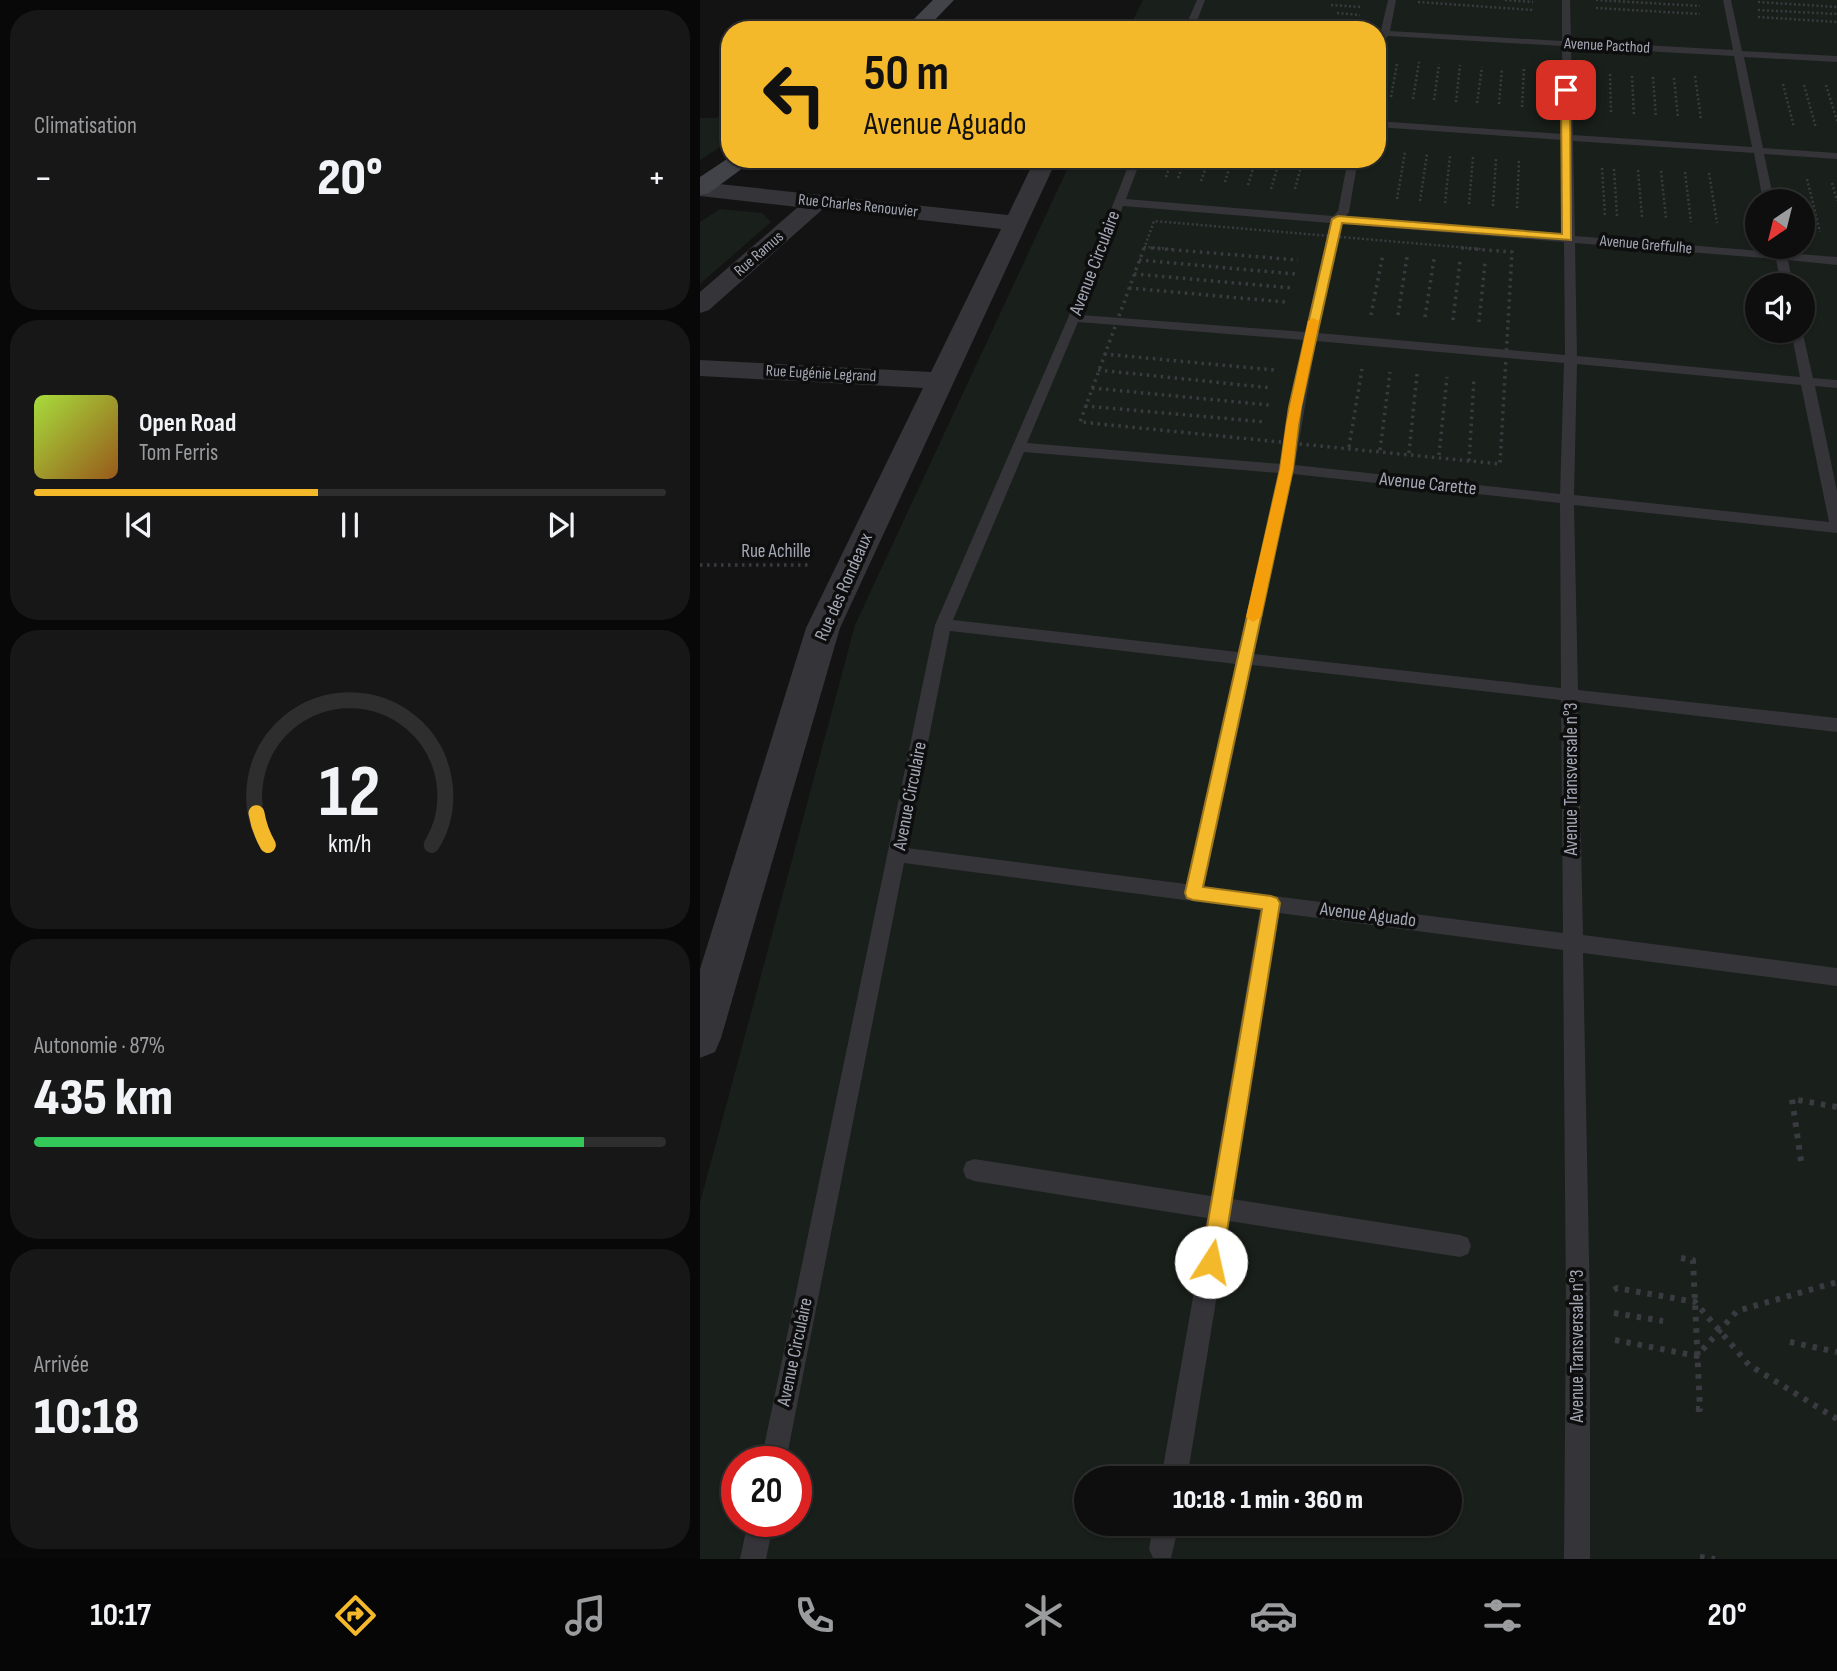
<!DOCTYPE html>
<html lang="fr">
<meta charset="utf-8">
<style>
:root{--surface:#0e0e0f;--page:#171718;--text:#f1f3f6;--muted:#9b9c9e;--line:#2e2e2f;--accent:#f4b82b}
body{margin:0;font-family:"Sofia Sans Condensed",sans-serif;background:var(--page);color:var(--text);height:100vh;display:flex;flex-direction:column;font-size:26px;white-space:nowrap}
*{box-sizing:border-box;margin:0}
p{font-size:23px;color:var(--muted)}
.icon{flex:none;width:38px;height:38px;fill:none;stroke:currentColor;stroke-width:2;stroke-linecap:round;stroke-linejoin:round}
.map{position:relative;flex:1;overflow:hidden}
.drawer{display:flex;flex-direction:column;gap:10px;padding:10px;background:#080808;width:700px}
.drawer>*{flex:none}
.banner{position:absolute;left:21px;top:21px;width:665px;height:147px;border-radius:28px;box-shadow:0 2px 5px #0004,0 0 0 2px var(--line);background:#f4b82b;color:#111;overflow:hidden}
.needle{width:46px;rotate:215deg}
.fabs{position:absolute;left:1045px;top:189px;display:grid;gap:14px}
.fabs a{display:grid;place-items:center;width:70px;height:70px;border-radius:50%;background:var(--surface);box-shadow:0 2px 5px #0004,0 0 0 2px var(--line);font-size:35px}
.speed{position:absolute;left:21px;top:1446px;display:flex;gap:14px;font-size:35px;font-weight:700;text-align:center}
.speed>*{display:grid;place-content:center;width:91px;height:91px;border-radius:50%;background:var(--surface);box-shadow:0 2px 5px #0004,0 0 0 2px var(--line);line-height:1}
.speed .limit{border:10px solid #d22;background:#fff;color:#111}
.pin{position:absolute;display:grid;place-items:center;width:60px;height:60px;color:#fff;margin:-30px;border-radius:14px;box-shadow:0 4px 10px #0006}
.me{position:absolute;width:77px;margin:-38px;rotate:10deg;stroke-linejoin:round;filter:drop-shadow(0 0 5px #0008)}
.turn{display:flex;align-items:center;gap:24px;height:147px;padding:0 28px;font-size:32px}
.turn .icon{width:91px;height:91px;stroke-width:2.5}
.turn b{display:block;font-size:49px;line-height:60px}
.big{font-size:52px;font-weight:800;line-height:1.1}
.drawer .card{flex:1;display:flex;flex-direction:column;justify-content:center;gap:10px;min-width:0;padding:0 24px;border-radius:28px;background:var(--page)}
.drawer .dial{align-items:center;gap:0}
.dial svg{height:182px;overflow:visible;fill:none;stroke:var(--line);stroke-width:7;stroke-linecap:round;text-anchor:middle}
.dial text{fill:var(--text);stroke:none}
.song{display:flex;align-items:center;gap:21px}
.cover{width:84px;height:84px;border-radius:10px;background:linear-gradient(135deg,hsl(80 70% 55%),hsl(30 70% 35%))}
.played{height:7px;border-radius:4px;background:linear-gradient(90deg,var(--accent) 45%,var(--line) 45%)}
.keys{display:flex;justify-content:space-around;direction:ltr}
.heat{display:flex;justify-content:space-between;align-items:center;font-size:38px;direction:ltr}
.charge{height:10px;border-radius:5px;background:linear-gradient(90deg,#34c759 87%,var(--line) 0)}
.trip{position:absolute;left:374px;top:1466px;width:388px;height:70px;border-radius:35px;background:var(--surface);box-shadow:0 2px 5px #0004,0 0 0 2px var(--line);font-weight:800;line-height:70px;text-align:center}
.dock{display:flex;height:112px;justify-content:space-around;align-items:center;background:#060606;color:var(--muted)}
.dock .icon{width:49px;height:49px}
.dock .on{color:var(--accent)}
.dock b{font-size:32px;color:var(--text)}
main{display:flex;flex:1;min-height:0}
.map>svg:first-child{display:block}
.green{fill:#191f1a;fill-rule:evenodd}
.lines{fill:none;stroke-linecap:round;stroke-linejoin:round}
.path-far2{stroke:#3a3b40;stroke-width:2.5;stroke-dasharray:2 2.5;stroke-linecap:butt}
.path-far1{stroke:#3a3b40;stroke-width:3.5;stroke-dasharray:2.5 4.5;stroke-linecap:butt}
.path{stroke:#3a3b40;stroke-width:6;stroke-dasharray:4.5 7;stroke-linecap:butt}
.lane{fill:#343439;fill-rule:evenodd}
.street{fill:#343439;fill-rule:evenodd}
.secondary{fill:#414349;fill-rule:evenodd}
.route{fill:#f4b82b;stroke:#9f781c;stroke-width:2}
.slow{fill:#f59e0b}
.labels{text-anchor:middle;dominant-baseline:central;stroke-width:7;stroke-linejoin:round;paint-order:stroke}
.far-street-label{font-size:16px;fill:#a4a8b5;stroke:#0e0e0f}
.street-label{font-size:19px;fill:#a4a8b5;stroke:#0e0e0f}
</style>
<main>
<section class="drawer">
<div class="card"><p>Climatisation</p>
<div class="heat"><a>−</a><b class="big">20°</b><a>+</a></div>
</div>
<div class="card">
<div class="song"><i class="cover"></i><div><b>Open Road</b><p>Tom Ferris</p></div></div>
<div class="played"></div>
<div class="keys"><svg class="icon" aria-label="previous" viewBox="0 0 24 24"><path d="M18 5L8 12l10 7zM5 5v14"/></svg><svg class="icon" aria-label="pause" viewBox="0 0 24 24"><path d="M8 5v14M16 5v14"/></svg><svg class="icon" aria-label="next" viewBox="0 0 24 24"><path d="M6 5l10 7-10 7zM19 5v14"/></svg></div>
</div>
<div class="card dial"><svg viewBox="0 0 100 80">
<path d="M14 69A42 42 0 1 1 86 69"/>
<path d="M14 69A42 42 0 0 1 9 55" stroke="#f4b82b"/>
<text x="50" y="56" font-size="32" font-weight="700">12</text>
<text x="50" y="72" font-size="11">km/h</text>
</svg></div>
<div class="card"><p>Autonomie · 87%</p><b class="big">435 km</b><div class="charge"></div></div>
<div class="card"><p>Arrivée</p><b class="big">10:18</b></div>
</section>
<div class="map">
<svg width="1137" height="1559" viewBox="0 0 1137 1559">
<rect width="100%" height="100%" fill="#131314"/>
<g class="green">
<path d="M443,0H1137V1559H0V1203L155,625L372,159H677V30H428ZM1057,201H1102V247H1057ZM1057,285H1102V331H1057ZM37,1461H96V1521H37ZM387,1479H751V1524H387Z"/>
<polygon points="30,106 30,141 0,160 0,118 16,118"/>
<polygon points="20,209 62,213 71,222 0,284 0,222"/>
</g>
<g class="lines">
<g class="path-far2">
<polyline points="805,0 833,2"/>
<polyline points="896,0 1000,6"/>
<polyline points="718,2 833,10"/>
<polyline points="1058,2 1137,7"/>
<polyline points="631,5 660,7"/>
<polyline points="896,8 1000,14"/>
<polyline points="1058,10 1137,14"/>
<polyline points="637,13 660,15"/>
<polyline points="1058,17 1137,22"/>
<polyline points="910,74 911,114"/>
<polyline points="932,76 934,116"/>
<polyline points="995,76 1001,119"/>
<polyline points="953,77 956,117"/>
<polyline points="974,78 978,118"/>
<polyline points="1083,84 1094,127"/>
<polyline points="1104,85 1116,128"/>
<polyline points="1126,85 1137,121"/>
<polyline points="691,97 697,64"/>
<polyline points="713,99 719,62"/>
<polyline points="734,100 739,64"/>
<polyline points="756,102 760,65"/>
<polyline points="777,103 782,67"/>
<polyline points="799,104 802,68"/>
<polyline points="822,107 824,67"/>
<polyline points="902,168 905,216"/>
<polyline points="914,169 917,216"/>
<polyline points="938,170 942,217"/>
<polyline points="961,171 966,218"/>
<polyline points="985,172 991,222"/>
<polyline points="1009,173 1017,223"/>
<polyline points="466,177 472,159"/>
<polyline points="478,178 485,159"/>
<polyline points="1107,179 1120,232"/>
<polyline points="501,181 509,159"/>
<polyline points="525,182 532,159"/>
<polyline points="1132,183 1137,201"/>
<polyline points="548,185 556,159"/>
<polyline points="571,189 580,159"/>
<polyline points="595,189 603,159"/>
<polyline points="697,199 705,152"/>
<polyline points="720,201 727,154"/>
<polyline points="745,203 750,156"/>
<polyline points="769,204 773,157"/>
<polyline points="793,206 796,159"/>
<polyline points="817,208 819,161"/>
<polyline points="444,247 472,249"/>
<polyline points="444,249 454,221 781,249"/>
</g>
<g class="path-far1">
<polyline points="444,248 380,422 800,464 812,252 761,248"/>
<polyline points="451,248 598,260"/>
<polyline points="439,260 595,274"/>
<polyline points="434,274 592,288"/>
<polyline points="429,288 585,302"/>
<polyline points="671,315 683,254"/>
<polyline points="698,315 707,257"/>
<polyline points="725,317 734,259"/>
<polyline points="753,320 760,261"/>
<polyline points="779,322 785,263"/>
<polyline points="404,354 574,370"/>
<polyline points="398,370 572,388"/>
<polyline points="392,388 569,405"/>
<polyline points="385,406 566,422"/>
<polyline points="649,447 662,369"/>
<polyline points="680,450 690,372"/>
<polyline points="709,453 717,374"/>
<polyline points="739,455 747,377"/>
<polyline points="769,461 774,379"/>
<polyline points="0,565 110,565"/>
</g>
<g class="path">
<polyline points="1101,1161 1092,1099 1137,1107"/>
<polyline points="981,1258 993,1260 1000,1409 991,1409"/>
<polyline points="914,1290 917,1288 995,1302 1049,1365 1137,1419"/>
<polyline points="914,1313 963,1321"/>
<polyline points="915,1340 997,1356 1037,1311 1137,1282"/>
<polyline points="1090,1342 1137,1352"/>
<polyline points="1000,1557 1015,1559"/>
</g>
<g class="lane">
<polygon points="497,0 505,0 497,21 616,27 620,30 495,26 494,30 484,30"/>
<path d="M688,0H696L690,31L862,41V0H870L871,41L1033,50L1023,0H1031L1042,51L1137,56V62L1044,57L1063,148L1137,153V159L1064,154L1074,201H1063L1054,153L873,141L875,236L1074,252V247H1084L1086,253L1137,257V265L1088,260L1093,285H1081L1076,259L875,243L877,356L1100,377L1091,331L1102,330L1113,378L1137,380V388L1115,386L1137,491V533L874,505L878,690L1137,718V732L878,702L883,935L1137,968V986L883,953L890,1308V1559H864L866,1308L863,950L579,913L532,1199L760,1235L768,1238L771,1246L768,1254L760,1257L529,1221L487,1479H461L507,1218L274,1181L266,1178L263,1170L266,1162L274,1159L511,1196L560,910L204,863L86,1461H61L235,625L368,318L431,159H441L426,199L633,216L638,211L648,159H658L649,212L645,217L864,235L863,140L677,127V121L863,134L862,46L688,36L677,50V30H681ZM871,47L1034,56L1052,147L873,135ZM423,206L630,223L605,332L381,315ZM642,224L864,242L865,355L618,333ZM378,322L604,340L581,464L327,443ZM616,341L864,363L860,494L595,465ZM877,364L1101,385L1129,522L874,495ZM324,452L579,473L538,652L253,620ZM593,474L860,503L861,688L554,654ZM250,631L536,664L486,884L207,848ZM552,665L861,700L863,933L504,887Z"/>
<polygon points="48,1521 74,1521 66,1559 40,1559"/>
<polygon points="453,1524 479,1524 471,1558 453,1558 449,1549"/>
</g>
<polygon class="street" points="335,159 357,159 140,628 21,1038 15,1052 0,1058 0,969 106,628 223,388 0,376 0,360 231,372 301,229 123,209 9,310 0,313 0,292 98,207 0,196 0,182 308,215"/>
<g class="secondary">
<polygon points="233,0 254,0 225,30 203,30"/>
<polygon points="30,157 55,159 9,193 0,195 0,177"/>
</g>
</g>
<polygon class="route" points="866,87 870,90 871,240 642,223 601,407 593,469 503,887 571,896 577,898 580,903 522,1262 519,1269 511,1272 504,1269 501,1262 562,909 493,900 487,898 485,893 580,469 589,407 632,219 638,216 862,234 861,90"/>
<polygon class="slow" points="613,318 619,321 598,425 593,469 561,617 553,622 546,617 580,469 586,425 608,321"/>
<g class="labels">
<g class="far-street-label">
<text transform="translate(907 46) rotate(3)">Avenue Pacthod</text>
<text transform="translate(158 206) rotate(6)">Rue Charles Renouvier</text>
<text transform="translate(946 245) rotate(5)">Avenue Greffulhe</text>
<text transform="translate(59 254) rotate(-41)">Rue Ramus</text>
<text transform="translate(121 374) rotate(3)">Rue Eugénie Legrand</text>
</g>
<g class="street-label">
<text transform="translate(395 263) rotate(-69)">Avenue Circulaire</text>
<text transform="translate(728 484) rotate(6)">Avenue Carette</text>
<text x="76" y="551">Rue Achille</text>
<text transform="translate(144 587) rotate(-66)">Rue des Rondeaux</text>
<text transform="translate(871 779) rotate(-90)">Avenue Transversale n°3</text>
<text transform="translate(210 796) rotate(-79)">Avenue Circulaire</text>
<text transform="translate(668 915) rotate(7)">Avenue Aguado</text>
<text transform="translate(877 1346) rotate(-90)">Avenue Transversale n°3</text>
<text transform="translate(95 1352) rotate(-78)">Avenue Circulaire</text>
</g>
</g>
</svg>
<div class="fabs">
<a><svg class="needle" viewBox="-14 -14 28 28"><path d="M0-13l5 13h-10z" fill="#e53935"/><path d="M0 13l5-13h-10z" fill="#9b9c9e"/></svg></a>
<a><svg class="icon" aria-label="sound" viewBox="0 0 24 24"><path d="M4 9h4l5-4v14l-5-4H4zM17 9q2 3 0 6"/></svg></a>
</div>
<div class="speed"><div class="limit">20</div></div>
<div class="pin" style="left:866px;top:90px;background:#d93025"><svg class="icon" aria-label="arrive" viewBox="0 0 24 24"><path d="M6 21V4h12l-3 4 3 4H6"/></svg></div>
<svg class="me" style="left:511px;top:1262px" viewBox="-20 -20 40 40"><circle r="19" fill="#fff"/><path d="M0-13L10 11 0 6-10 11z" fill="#f4b82b"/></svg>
<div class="trip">10:18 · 1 min · 360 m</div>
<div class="banner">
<div class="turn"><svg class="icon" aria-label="left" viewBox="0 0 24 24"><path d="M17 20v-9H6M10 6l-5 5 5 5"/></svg><div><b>50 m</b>Avenue Aguado</div></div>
</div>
</div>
</main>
<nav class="dock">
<b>10:17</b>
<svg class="icon on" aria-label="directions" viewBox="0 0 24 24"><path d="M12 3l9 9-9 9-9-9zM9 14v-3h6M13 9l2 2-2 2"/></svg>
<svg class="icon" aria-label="music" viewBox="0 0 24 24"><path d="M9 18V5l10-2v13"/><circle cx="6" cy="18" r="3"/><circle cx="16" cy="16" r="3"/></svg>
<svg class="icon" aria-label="phone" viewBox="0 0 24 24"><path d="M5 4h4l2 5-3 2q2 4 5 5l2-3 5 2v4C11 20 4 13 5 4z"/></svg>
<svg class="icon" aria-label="climate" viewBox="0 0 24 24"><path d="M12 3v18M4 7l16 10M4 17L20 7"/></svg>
<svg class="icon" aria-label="car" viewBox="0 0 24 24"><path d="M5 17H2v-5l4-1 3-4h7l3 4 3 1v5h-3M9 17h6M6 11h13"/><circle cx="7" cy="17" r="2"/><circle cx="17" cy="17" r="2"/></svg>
<svg class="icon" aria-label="filters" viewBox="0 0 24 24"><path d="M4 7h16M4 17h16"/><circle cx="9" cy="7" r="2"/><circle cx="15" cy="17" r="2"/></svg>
<b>20°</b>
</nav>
